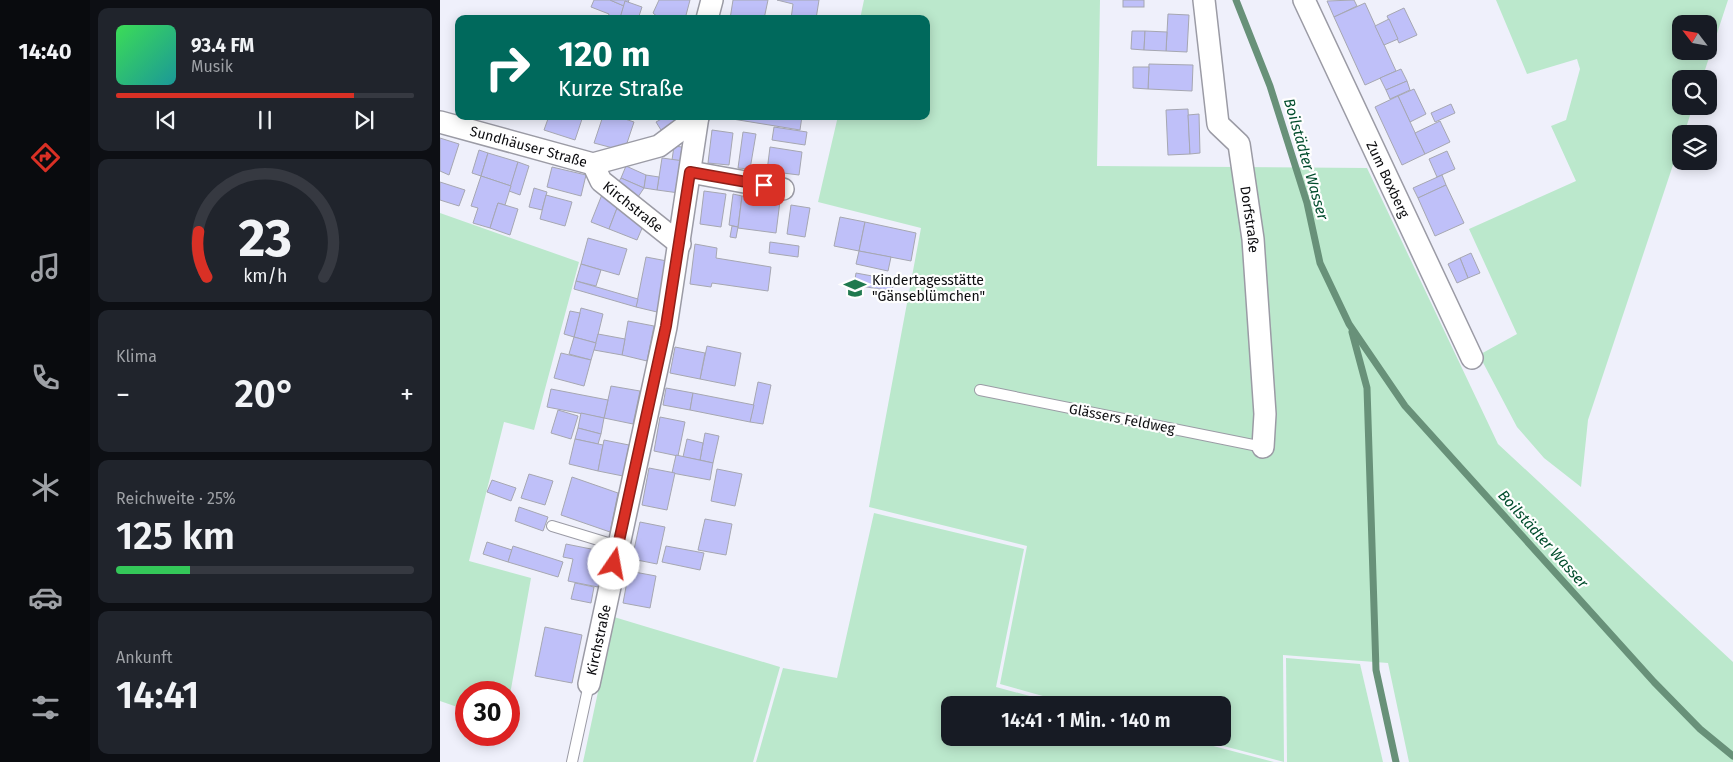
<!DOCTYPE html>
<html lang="de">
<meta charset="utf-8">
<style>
:root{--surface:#171b24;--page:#20242c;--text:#f1f3f6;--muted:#9ea1a6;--line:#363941;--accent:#d93025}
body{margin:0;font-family:"Fira Sans",sans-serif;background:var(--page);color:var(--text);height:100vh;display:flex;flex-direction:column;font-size:19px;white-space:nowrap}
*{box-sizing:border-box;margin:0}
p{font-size:16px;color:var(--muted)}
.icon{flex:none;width:28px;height:28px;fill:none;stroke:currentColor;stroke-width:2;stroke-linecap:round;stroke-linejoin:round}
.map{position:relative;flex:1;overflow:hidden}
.details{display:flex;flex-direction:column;gap:8px;padding:8px;background:#0d0f14;width:350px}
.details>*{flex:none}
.banner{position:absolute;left:15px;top:15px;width:475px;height:105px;border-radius:10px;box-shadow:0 2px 12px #0003;background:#00695c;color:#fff;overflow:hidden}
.needle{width:32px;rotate:301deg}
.fabs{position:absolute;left:1232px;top:15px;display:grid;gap:10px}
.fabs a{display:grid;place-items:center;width:45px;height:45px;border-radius:10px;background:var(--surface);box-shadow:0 2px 12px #0003;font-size:25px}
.speed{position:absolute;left:15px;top:681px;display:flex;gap:10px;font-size:25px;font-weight:700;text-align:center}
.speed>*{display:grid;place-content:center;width:65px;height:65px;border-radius:50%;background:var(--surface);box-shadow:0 2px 12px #0003;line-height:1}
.speed .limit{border:8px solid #d22;background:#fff;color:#111}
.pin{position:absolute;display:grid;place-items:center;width:42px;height:42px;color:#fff;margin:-21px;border-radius:10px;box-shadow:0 2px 8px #0006}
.me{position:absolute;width:55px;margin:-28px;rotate:12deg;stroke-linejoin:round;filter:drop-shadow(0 0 4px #0008)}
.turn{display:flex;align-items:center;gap:18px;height:105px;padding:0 20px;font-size:22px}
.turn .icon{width:65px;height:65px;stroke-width:2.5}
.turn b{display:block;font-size:35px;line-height:42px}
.big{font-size:38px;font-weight:600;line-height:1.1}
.details .widget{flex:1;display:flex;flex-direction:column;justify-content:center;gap:8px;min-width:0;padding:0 18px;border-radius:10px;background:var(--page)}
.details .dial{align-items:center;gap:0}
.dial svg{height:130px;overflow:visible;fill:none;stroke:var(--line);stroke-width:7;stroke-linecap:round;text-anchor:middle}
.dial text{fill:var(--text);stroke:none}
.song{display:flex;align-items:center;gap:15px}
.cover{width:60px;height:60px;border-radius:8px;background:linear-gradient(135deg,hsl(130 70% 55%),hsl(180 70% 35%))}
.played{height:5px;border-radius:2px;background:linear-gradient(90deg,var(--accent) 80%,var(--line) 80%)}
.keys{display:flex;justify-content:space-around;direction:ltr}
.heat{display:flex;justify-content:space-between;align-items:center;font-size:28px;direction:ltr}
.charge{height:8px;border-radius:4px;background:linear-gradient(90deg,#34c759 25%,var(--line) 0)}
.trip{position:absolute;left:501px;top:696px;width:290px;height:50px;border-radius:10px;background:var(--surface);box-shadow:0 2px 12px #0003;font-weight:600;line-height:50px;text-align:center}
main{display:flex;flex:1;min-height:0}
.tabs{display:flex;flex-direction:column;width:90px;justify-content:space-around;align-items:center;background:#090b0e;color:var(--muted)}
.tabs .icon{width:35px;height:35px}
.tabs .current{color:var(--accent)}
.tabs b{font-size:22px;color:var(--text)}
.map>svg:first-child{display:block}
.green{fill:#bbe8cc;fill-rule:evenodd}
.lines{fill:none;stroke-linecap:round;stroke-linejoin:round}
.stream{stroke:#689179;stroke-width:7}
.building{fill:#bfc0f9;stroke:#a6a7b1}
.service-casing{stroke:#9b9ba5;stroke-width:12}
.minor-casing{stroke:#9b9ba5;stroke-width:24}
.service{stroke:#fff;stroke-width:10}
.minor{stroke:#fff;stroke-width:21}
.route-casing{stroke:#8d1f18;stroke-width:12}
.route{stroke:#d93025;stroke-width:9}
.labels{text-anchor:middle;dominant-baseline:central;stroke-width:4.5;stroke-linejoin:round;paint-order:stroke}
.street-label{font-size:14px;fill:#0c0c0f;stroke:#fefefe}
.poi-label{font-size:14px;fill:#0c0c0f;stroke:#fefefe;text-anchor:start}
.water-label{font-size:15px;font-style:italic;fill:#004c2c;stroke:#fefefe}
</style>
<main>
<nav class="tabs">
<b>14:40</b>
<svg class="icon current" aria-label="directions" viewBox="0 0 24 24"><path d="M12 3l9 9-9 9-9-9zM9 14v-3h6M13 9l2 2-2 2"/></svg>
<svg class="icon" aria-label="music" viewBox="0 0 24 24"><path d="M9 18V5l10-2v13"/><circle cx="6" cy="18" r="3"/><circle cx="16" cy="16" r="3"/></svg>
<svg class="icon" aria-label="phone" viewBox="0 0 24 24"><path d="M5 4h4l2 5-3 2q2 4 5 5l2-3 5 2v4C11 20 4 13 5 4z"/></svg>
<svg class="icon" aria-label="climate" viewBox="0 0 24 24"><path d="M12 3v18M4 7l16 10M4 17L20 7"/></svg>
<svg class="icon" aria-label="car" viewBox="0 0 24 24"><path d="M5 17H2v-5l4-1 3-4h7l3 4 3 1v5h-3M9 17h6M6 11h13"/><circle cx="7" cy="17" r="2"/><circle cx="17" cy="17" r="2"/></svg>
<svg class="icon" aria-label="filters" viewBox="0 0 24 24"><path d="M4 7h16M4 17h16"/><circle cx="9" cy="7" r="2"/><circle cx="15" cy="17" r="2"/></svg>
</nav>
<section class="details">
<div class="widget">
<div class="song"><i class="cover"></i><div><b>93.4 FM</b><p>Musik</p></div></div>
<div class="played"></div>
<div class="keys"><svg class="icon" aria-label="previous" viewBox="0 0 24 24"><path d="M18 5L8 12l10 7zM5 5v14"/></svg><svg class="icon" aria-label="pause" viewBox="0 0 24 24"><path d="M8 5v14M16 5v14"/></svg><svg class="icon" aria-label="next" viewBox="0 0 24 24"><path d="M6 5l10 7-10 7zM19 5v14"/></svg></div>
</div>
<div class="widget dial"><svg viewBox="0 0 100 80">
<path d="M14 69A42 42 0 1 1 86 69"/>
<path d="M14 69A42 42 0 0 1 9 41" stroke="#d93025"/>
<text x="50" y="56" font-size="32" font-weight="700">23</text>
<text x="50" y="72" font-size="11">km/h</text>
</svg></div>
<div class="widget"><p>Klima</p>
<div class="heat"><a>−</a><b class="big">20°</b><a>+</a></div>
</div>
<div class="widget"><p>Reichweite · 25%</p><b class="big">125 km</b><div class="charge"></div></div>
<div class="widget"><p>Ankunft</p><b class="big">14:41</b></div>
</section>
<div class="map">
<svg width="1293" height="762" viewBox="0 0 1293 762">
<rect width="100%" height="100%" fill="#eff0fb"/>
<g class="green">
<polygon points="424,0 660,0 657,166 927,168 1058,444 1293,662 1293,762 969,762 948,663 843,655 844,762 753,738 782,738 782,705 635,705 560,684 587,546 429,507 481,228 378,202 398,116 486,116 486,19 420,19"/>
<path d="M1056,0H1288L1262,79H1241V106H1253L1244,134H1241V141L1148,420L1141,487L1104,458L1077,427L1039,355L1077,334L1029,229L1136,181L1111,126L1126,120L1140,69L1137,59L1087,74ZM1241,24H1269V51H1241Z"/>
<polygon points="0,213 139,262 94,430 64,422 29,561 91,578 69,700 69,692 26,692 26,710 0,701"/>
<polygon points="434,513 584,549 556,687 623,705 510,705 510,738 743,738 834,762 316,762 343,668 397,678"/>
<polygon points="174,617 340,667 313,762 143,762"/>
<polygon points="846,658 920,664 943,762 847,762"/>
</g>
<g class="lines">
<g class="stream">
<polyline points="796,0 830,86 867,203 880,263 909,324 965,406 1214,682 1260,729 1293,756"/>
<polyline points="912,332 927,388 936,670 956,762"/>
</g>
</g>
<g class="building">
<polygon points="154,0 170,0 184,6 180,19 167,19 169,14 151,7"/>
<polygon points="170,0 189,0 188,3 185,1 184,6"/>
<polygon points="219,0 250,0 245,19 220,19 213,13"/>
<polygon points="293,0 328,0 324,19 290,19"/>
<polygon points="337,0 379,0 376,19 351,19 353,4"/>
<rect x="683" y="0" width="21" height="7"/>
<polygon points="914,0 917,6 894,17 887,1"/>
<polygon points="185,1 202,7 198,19 180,18"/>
<polygon points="925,3 956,71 925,85 894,17"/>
<polygon points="964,8 977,35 959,43 947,16"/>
<polygon points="728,14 749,15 747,52 726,51"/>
<polygon points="949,19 958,39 944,45 935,26"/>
<polygon points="692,31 705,31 704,50 691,49"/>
<polygon points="705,31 727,32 726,51 704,50"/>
<polygon points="709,64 753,65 752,91 708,89"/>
<polygon points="693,67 709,67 708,89 693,88"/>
<polygon points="961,69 967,81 946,90 940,78"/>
<polygon points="967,81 970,90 950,99 946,90"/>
<polygon points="974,89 986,114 970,122 958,96"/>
<polygon points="958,96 985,154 962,165 935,107"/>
<polygon points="1011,104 1015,113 995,122 991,113"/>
<polygon points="748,109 750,154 728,155 726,110"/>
<polygon points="759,114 760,153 750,154 748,115"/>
<polygon points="109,116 143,116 135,140 104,130"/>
<polygon points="163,116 176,116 194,122 186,146 173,148 154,143"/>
<polygon points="227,116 242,116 244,117 221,130 216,122"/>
<polygon points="274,116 362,116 360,130"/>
<polygon points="1000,121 1010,142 985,154 975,133"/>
<polygon points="334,127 367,132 365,145 332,140"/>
<polygon points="272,130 293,133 289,165 268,163"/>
<polygon points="303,132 316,134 310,169 298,168"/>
<polygon points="0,138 19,144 9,175 0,171"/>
<polygon points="234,146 242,147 240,161 232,160"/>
<polygon points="330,147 362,152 359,175 327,171"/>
<polygon points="39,150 48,153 41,176 32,173"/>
<polygon points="1007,151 1015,169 997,177 989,159"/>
<polygon points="48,153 78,162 71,186 41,176"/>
<polygon points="222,158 244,161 239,193 217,190"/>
<polygon points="78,162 89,166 80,195 69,191"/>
<polygon points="186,166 206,175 204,188 181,178"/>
<polygon points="112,167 146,175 141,196 107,187"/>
<polygon points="206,175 219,177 217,190 204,188"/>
<polygon points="1002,175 1006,185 978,198 973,188"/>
<polygon points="41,176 71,186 65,205 58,203 50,228 33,223 38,208 31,206"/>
<polygon points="181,178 204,188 196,200 176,186"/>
<polygon points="0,182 25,190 19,206 0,200"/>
<polygon points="1006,185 1024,223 995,236 978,198"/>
<polygon points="94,188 107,192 102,210 89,207"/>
<polygon points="264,191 286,194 281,227 260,224"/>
<polygon points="163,192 179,203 169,229 151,222"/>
<polygon points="293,194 302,196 298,227 289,225"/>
<polygon points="106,195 132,202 125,226 100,219"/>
<polygon points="302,196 340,201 336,233 298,228"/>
<polygon points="58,203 78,209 70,235 50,228"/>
<polygon points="179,203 203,226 197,240 169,229"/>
<polygon points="351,205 370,208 365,237 347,234"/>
<polygon points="400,217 425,222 419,251 394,246"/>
<polygon points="425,222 476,233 471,261 419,251"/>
<polygon points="292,226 298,227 296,238 290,237"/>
<polygon points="148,238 187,249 179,275 141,264"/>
<polygon points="330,242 359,246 358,257 329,253"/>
<polygon points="255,244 277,248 276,258 331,267 328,291 272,283 271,287 250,284"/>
<polygon points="419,251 451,257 448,271 416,264"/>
<polygon points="1031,253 1040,273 1028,278 1020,258"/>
<polygon points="206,257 227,261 217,312 196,307"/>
<polygon points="1020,258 1028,278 1017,283 1008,264"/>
<polygon points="141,264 161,270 156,286 136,281"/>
<polygon points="416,273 454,280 452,291 414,285"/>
<polygon points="136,281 198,299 196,307 134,289"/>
<polygon points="141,308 163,314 156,343 134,337"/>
<polygon points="130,311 140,313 134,337 124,334"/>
<polygon points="188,321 214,326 207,361 182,355"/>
<polygon points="158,334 185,339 182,355 154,350"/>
<polygon points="134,337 156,343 151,360 129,354"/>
<polygon points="267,346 301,353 295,386 260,379"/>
<polygon points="235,347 265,353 260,379 230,373"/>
<polygon points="121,353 151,360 144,386 114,378"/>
<polygon points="318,382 331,385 323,424 310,422"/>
<polygon points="171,386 200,391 193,424 164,418"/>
<polygon points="226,388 253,393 250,410 223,405"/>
<polygon points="111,389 168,400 164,418 107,407"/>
<polygon points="253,393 314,405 310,422 250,410"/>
<polygon points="118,410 138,416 131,439 111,433"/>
<polygon points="141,413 164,418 161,434 138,428"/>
<polygon points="220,417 245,422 238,456 214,451"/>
<polygon points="138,428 161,434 158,444 135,439"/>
<polygon points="265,433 279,436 273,463 260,460"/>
<polygon points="135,439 163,445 158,471 129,464"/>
<polygon points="247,439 263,443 260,460 243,457"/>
<polygon points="164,440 189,445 183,476 158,471"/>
<polygon points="236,455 273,463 270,480 232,473"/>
<polygon points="209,468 235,473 227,510 202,505"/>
<polygon points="277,469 302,474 295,506 271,501"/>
<polygon points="89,474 113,481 105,505 81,498"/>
<polygon points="132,477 178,493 170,532 121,515"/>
<polygon points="52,480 76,488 71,501 47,492"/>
<polygon points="79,507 108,517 103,531 75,521"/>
<polygon points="265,519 292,524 286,555 258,550"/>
<polygon points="200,522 225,527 217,564 192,559"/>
<polygon points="47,542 72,550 68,562 43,554"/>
<polygon points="126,544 166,552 158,587 128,581 133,559 123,557"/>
<polygon points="73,546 123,562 118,577 68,562"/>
<polygon points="226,546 264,553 260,570 222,562"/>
<polygon points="189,571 216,576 210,608 183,603"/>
<polygon points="135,583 154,587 151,603 131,599"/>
<polygon points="105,627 142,635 132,683 95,676"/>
</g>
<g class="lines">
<g class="service-casing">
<g id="service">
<polyline points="540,390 823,447"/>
<polyline points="112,526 178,546"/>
<polyline points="132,762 149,684"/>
</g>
</g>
<g class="minor-casing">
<g id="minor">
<path id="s1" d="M764,0L778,124L799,144L813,239L825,414L823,447"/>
<path id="s2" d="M864,0L1032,358"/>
<polyline points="267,19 272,0"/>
<path id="s3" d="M0,122L153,164L219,146L258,117"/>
<path id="s4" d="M153,164L161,181L240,244"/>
<polyline points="250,172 343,189"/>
<path id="s5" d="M149,684L226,327L258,116"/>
</g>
</g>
<use href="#service" class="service"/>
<use href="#minor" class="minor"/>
</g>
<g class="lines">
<g class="route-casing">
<polyline id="route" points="174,564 226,326 250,172 324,185"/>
</g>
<use href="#route" class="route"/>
</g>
<defs>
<g id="school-bare" transform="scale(1.725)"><path d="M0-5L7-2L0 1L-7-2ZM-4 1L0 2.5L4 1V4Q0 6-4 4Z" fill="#1f794e" stroke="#fefefe" stroke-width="2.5" paint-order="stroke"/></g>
</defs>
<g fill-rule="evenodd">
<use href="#school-bare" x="415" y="288"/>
</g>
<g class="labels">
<g class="street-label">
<text stroke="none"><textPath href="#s3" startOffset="92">Sundhäuser Straße</textPath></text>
<text stroke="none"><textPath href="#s2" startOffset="198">Zum Boxberg</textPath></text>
<text stroke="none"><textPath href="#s4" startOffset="60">Kirchstraße</textPath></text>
<text stroke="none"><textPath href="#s1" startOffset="230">Dorfstraße</textPath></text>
<text transform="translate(682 419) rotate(11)">Glässers Feldweg</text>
<text stroke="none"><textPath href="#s5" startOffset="45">Kirchstraße</textPath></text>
</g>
<g class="poi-label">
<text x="432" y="280">Kindertagesstätte<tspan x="432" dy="16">"Gänseblümchen"</tspan></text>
</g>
<g class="water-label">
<text transform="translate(866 159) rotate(74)">Boilstädter Wasser</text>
<text transform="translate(1103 539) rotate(48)">Boilstädter Wasser</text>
</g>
</g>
</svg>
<div class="fabs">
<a><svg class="needle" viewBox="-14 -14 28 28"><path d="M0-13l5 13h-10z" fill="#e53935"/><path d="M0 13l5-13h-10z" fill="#9ea1a6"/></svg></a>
<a><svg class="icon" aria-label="search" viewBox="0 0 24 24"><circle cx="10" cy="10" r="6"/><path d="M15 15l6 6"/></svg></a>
<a><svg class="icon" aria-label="layers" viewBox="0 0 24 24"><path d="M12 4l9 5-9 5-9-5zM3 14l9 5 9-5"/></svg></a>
</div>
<div class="speed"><div class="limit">30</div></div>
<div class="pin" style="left:324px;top:185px;background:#d93025"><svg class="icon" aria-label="arrive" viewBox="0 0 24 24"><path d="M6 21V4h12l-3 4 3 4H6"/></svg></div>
<svg class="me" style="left:174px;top:564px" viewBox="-20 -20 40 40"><circle r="19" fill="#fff"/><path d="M0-13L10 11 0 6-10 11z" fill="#d93025"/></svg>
<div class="trip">14:41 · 1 Min. · 140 m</div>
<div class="banner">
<div class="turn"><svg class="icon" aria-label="right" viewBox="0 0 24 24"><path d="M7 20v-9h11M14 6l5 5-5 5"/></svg><div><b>120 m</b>Kurze Straße</div></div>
</div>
</div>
</main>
